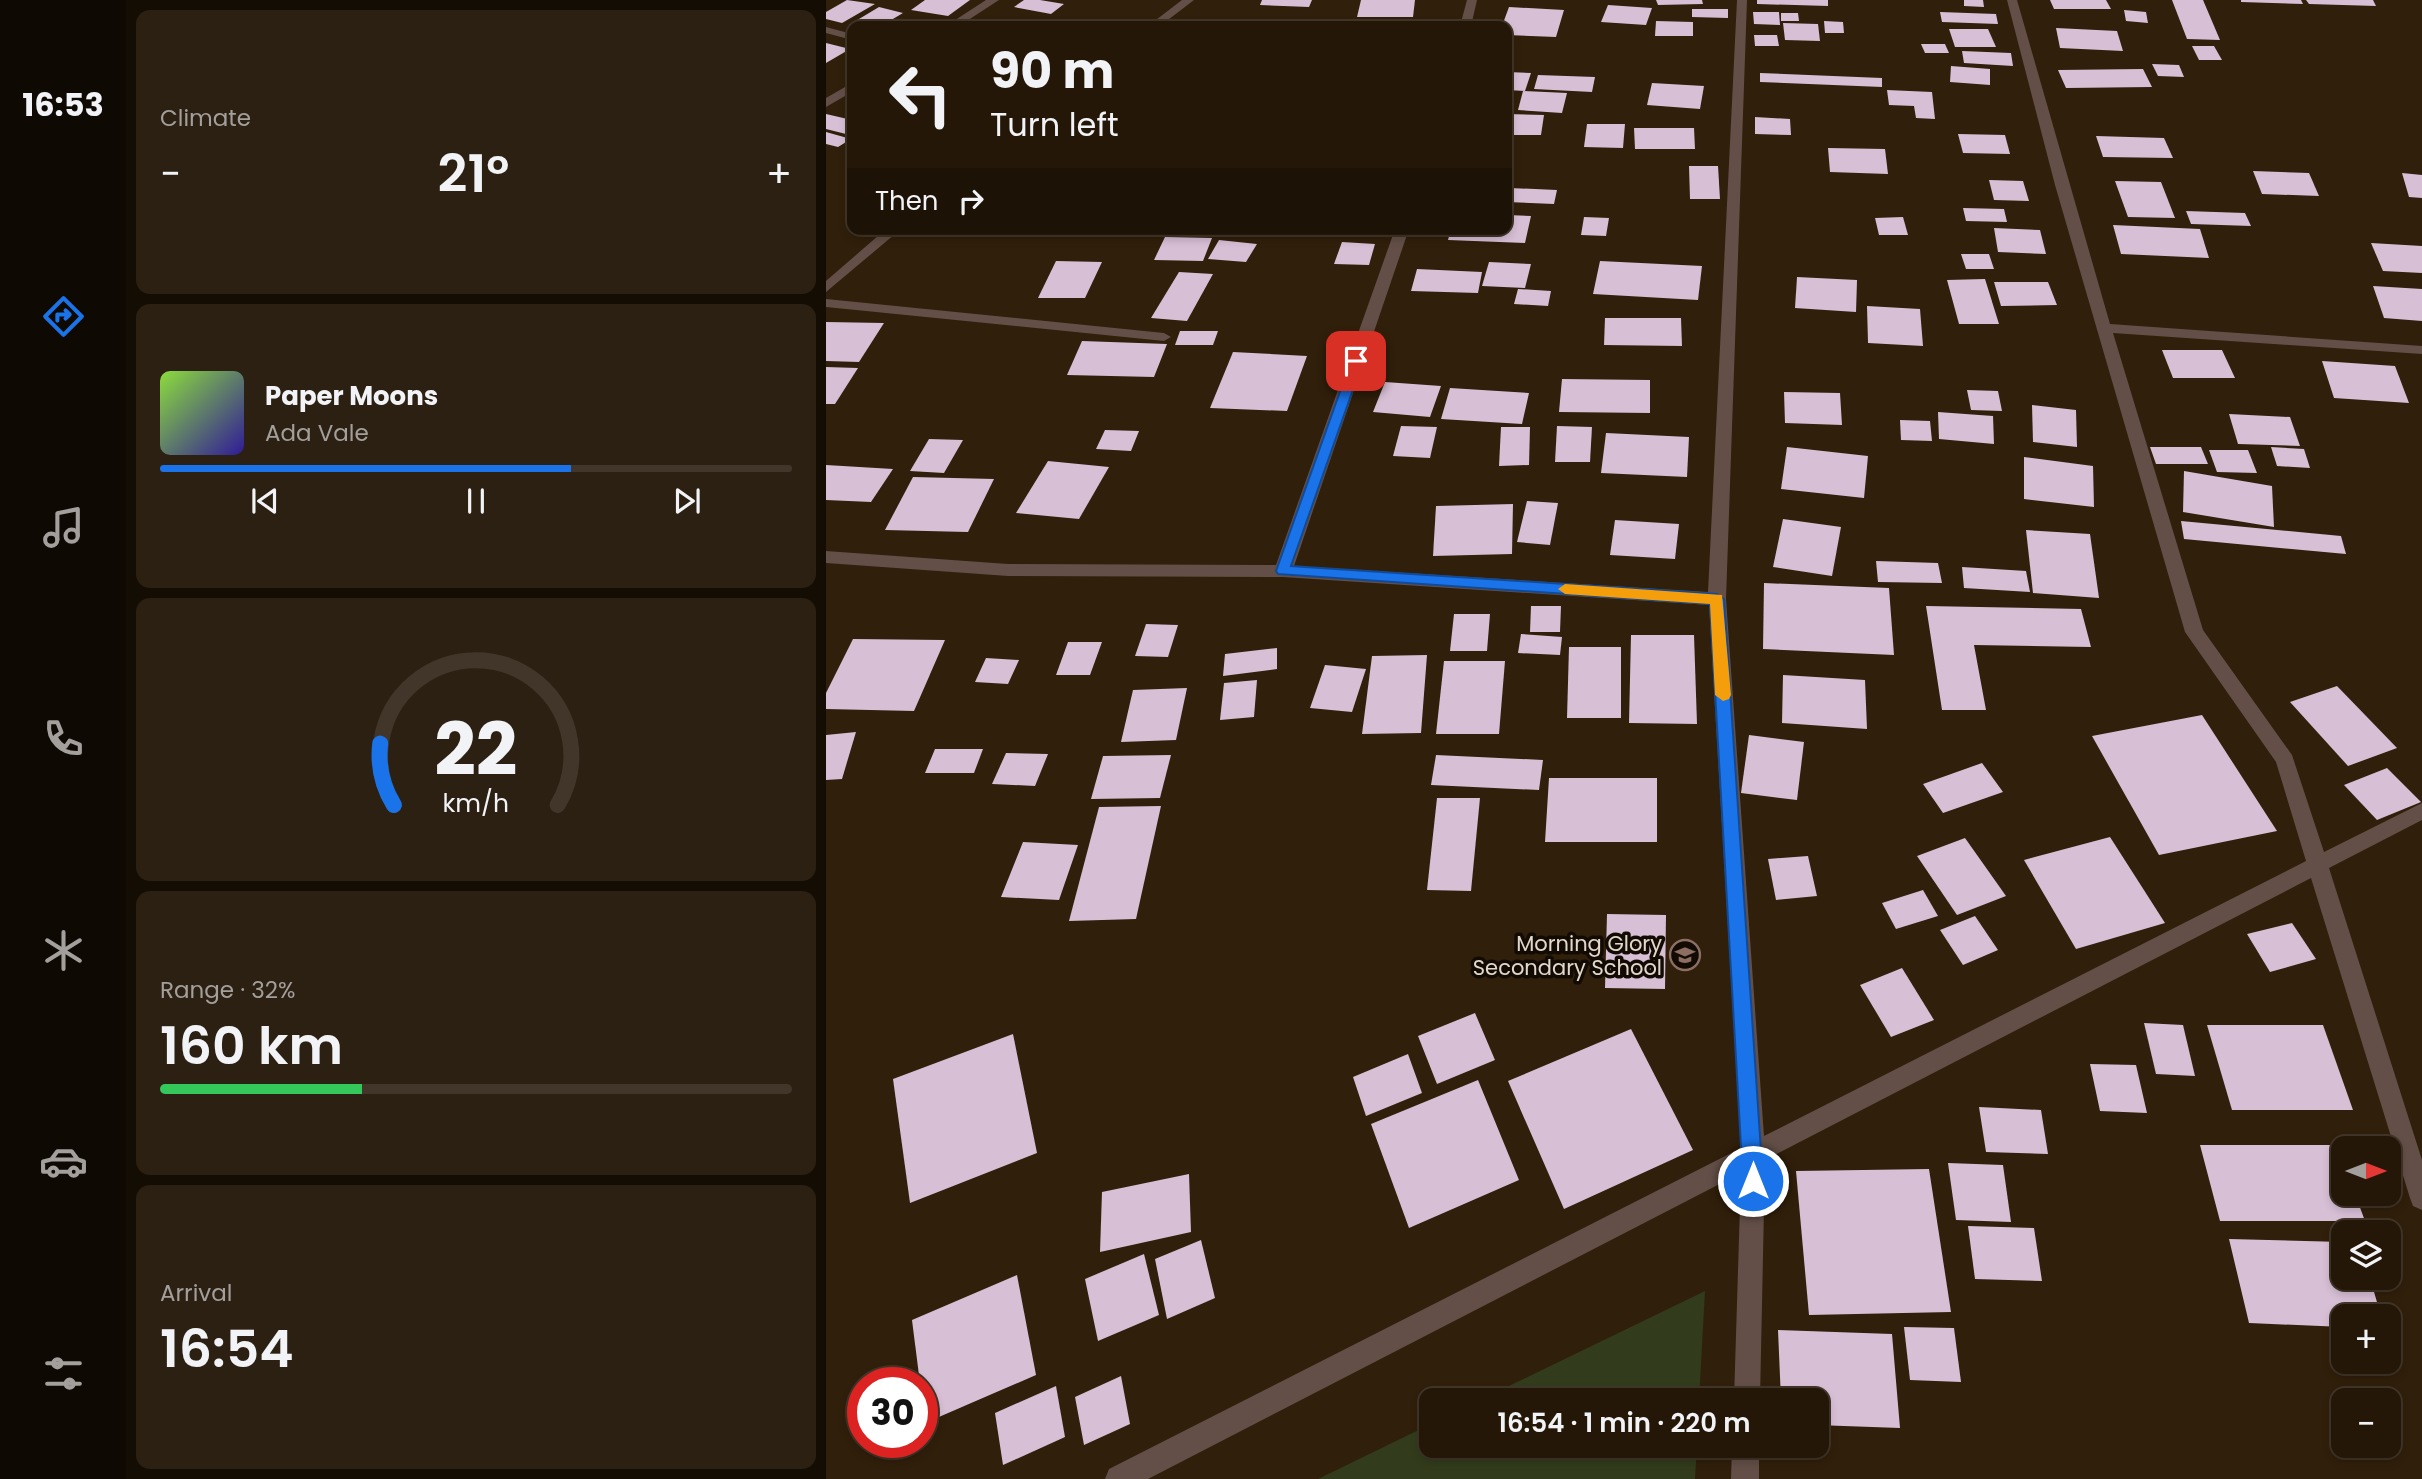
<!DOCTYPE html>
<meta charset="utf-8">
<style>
:root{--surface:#241708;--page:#2c2012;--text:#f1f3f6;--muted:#a39f9c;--line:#413629;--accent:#1a73e8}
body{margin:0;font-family:Poppins,sans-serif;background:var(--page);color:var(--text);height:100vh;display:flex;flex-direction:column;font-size:26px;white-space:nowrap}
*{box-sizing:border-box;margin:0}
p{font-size:23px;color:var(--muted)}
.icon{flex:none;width:38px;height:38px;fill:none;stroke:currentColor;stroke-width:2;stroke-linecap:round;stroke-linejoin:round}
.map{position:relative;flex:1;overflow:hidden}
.sheet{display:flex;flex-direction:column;gap:10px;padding:10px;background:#140d04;width:700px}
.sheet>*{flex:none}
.top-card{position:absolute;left:21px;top:21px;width:665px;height:214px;border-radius:14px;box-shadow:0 4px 10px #0003,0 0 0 2px var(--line);background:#241708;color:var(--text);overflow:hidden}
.needle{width:46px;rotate:90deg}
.controls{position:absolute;left:1505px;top:1136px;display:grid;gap:14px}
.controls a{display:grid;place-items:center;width:70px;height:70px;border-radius:14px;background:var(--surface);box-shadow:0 4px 10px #0003,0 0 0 2px var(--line);font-size:35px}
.speed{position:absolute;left:21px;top:1367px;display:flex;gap:14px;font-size:35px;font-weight:700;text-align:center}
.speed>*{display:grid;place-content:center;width:91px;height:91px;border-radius:50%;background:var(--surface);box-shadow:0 4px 10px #0003,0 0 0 2px var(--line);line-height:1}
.speed .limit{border:10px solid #d22;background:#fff;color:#111}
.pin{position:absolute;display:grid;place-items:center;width:60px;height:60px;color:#fff;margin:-30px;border-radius:14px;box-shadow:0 4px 10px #0006}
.me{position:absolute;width:77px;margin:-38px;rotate:0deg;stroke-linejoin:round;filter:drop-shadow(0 0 5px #0008)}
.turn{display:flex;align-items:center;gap:24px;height:147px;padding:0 28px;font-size:32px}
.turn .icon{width:91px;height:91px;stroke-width:2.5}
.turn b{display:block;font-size:49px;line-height:60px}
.then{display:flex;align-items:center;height:66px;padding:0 28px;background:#0003;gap:14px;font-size:26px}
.big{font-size:52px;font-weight:600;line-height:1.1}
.sheet .widget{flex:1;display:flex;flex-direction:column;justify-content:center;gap:10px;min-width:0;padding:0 24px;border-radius:14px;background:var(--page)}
.sheet .dial{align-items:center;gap:0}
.dial svg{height:182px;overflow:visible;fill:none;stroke:var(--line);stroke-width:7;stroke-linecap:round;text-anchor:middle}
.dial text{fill:var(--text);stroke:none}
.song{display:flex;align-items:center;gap:21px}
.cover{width:84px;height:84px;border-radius:10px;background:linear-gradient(135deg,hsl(90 70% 55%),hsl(250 70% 35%))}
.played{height:7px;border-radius:4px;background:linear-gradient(90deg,var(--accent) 65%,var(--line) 65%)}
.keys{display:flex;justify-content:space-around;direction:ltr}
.heat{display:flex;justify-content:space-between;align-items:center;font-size:38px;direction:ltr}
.charge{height:10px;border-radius:5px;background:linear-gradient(90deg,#34c759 32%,var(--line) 0)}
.trip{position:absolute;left:593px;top:1388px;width:410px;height:70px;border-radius:14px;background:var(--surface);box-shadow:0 4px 10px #0003,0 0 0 2px var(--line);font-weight:600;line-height:70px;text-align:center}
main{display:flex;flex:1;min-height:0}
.tabs{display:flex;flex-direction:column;width:126px;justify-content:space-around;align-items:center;background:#0e0903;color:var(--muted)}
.tabs .icon{width:49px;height:49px}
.tabs .active{color:var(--accent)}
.tabs b{font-size:32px;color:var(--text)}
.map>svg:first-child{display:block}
.green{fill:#323c1c}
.building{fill:#d7bfd6}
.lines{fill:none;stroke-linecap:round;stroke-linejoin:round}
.minor{fill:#634f47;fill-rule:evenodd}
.route{fill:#1a73e8;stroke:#114b97;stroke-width:2}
.slow{fill:#f59e0b}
.labels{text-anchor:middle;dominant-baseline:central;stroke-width:7;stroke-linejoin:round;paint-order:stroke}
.poi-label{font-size:21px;fill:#e3d7cb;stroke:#120b04;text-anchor:end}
</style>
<main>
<nav class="tabs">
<b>16:53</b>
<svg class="icon active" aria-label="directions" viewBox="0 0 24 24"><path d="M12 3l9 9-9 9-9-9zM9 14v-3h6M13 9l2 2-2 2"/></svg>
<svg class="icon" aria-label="music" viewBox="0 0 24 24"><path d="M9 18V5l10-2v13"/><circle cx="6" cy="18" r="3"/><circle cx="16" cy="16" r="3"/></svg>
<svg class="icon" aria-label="phone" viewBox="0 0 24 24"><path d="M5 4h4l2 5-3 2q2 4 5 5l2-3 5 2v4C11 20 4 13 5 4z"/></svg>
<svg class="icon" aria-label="climate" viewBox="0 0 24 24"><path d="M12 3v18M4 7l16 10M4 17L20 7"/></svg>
<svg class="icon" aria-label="car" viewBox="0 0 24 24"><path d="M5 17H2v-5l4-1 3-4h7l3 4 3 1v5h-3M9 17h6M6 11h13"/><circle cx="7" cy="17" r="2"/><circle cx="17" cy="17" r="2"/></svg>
<svg class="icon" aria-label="filters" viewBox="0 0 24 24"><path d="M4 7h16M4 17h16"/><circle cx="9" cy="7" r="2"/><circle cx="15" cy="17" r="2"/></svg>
</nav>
<section class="sheet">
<div class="widget"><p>Climate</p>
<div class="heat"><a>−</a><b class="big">21°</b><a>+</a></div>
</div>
<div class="widget">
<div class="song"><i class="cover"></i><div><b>Paper Moons</b><p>Ada Vale</p></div></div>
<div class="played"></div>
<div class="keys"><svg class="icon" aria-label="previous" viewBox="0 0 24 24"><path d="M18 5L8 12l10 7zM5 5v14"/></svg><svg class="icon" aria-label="pause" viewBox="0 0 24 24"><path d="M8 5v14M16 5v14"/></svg><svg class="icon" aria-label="next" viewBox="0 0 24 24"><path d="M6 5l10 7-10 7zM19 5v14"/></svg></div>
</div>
<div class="widget dial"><svg viewBox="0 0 100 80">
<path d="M14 69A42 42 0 1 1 86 69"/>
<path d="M14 69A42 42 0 0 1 8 42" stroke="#1a73e8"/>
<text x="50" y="56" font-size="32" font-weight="700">22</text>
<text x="50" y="72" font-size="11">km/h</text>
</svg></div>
<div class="widget"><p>Range · 32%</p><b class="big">160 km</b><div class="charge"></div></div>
<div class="widget"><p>Arrival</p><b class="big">16:54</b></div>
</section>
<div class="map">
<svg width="1596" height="1479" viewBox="0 0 1596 1479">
<rect width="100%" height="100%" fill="#301f0a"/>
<g class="green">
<polygon points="879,1291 873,1400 654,1400"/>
<polygon points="605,1424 606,1446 871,1446 869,1479 492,1479"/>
</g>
<g class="building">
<polygon points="21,0 49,4 16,23 0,19 0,12"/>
<polygon points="99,0 144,0 122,16 85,10"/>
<polygon points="198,0 214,0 238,4 225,14 188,7"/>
<polygon points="436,0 486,0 483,7 434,5"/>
<polygon points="535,0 589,0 587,17 531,17"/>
<polygon points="830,0 876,0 877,4 832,5"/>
<polygon points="931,0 1002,0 1002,6 931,4"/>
<polygon points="1138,0 1157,0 1158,7 1138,6"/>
<polygon points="1224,0 1280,0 1285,9 1228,9"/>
<polygon points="1346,0 1377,0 1394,40 1361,39"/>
<polygon points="1415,0 1475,0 1477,4 1415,2"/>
<polygon points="1480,0 1547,0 1550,6 1483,4"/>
<polygon points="782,5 826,8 820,25 775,22"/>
<polygon points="53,7 77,13 55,26 23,25"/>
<polygon points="683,7 738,10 730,37 681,35 681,26 676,26"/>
<polygon points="866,9 902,9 902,18 866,17"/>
<polygon points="1298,10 1320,12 1322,23 1300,21"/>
<polygon points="927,12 953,12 954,25 928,24"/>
<polygon points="1114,12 1170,14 1172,24 1116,22"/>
<polygon points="955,13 972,13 973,21 955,21"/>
<polygon points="830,21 867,22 867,36 829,36"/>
<polygon points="998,21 1017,22 1018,33 999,33"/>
<polygon points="957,23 992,24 994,41 959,40"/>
<polygon points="1230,28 1291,31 1297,51 1234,48"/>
<polygon points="1123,29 1162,29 1170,47 1129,47"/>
<polygon points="928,35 951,35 953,46 929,46"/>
<polygon points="0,43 24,49 0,63"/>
<polygon points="1095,44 1119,44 1123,53 1099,53"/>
<polygon points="1366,46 1388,46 1396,60 1373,60"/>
<polygon points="1136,51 1185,53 1187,66 1138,63"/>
<polygon points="1326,64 1353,65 1358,77 1332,76"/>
<polygon points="1125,66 1164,69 1164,85 1124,82"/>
<polygon points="1317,69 1326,87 1240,88 1232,70"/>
<polygon points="681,72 705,73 699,91 681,90"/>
<polygon points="934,73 1056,78 1056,87 934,82"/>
<polygon points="712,75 769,77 766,92 708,89"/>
<polygon points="826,83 878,86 874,109 821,105"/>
<polygon points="1061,90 1106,92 1109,119 1090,118 1088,106 1063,105"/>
<polygon points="697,91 741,93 736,113 692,110"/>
<polygon points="0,114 26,120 26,130 20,134 0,129"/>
<polygon points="681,114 718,115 715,135 681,135"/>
<polygon points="929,117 964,119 965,135 929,134"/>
<polygon points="761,124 799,124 797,148 758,147"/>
<polygon points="808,128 868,128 869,149 809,149"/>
<polygon points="0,132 25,139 12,147 0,144"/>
<polygon points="1132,134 1179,135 1184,154 1137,153"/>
<polygon points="1270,136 1338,138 1347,158 1277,157"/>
<polygon points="1002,148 1059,149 1062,174 1004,172"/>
<polygon points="863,166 892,166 894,199 864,199"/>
<polygon points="1427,171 1483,173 1493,196 1436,194"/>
<polygon points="1576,173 1596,175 1596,198 1583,197"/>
<polygon points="681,179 687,179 684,188 731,190 728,204 681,202"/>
<polygon points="1163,180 1197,181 1203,201 1168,200"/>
<polygon points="1289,181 1335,182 1349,218 1302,217"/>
<polygon points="1137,208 1178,209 1181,222 1140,221"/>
<polygon points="1360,211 1419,213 1425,226 1365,224"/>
<polygon points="681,215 705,216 699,243 622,240 625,229 681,229"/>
<polygon points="758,217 783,218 780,236 755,235"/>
<polygon points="1077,217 1082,235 1053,235 1049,218"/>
<polygon points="1287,225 1374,229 1383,258 1295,254"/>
<polygon points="1168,228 1214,230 1220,254 1172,252"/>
<polygon points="479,229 535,229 534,233"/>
<polygon points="339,237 386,238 377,261 328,260"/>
<polygon points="393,240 431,244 420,262 382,259"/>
<polygon points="516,242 549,244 543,265 508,264"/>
<polygon points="1545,243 1596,246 1596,273 1557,271"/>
<polygon points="1135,254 1163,254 1168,269 1140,269"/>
<polygon points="230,261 276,262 259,298 212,298"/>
<polygon points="774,261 876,266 872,300 767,294"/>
<polygon points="663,262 705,264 699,288 656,286"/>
<polygon points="591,269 656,272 652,293 585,291"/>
<polygon points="353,272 387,274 361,321 325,318"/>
<polygon points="971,277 1031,280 1030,312 969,308"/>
<polygon points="1159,279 1173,324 1133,324 1121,280"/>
<polygon points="1168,282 1222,282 1231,305 1175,306"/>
<polygon points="1547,286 1596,289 1596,321 1558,318"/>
<polygon points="692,289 725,291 722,306 688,304"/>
<polygon points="1041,306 1094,309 1097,346 1042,343"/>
<polygon points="779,318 855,318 856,346 778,345"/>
<polygon points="0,322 58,323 33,362 0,361"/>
<polygon points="354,331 392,331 387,345 349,345"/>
<polygon points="256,341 341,344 328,377 241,375"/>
<polygon points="1336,350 1396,350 1409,378 1347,378"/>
<polygon points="407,352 481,356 461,411 384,408"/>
<polygon points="1496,361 1569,366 1583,403 1508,398"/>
<polygon points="0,367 32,368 9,404 0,404"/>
<polygon points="736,379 824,380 824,413 733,412"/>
<polygon points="559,382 615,386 604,417 547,412"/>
<polygon points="624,388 703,393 696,424 615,419"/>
<polygon points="1141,390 1172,391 1176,411 1145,410"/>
<polygon points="958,392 1014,393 1016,425 959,423"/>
<polygon points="1206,405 1250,410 1251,447 1207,442"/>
<polygon points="1112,412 1167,416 1168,444 1113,439"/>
<polygon points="1403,414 1464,417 1474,446 1412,444"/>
<polygon points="1074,420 1104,421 1106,441 1075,440"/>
<polygon points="575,426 611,427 604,458 567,456"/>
<polygon points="731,426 766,427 764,462 729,462"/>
<polygon points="675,427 704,427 703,465 673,466"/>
<polygon points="279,430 313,431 305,451 270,449"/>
<polygon points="780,433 863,437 861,477 775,473"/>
<polygon points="103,439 137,440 118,473 84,471"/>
<polygon points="961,447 1042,456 1038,498 955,489"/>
<polygon points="1324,447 1375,447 1382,464 1330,464"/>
<polygon points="1445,447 1478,449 1484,468 1451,466"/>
<polygon points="1383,450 1422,450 1431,473 1391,472"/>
<polygon points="1198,457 1267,466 1268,507 1198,499"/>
<polygon points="222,461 283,467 253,519 190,513"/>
<polygon points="0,465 67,469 45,502 0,500"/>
<polygon points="1358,471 1446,486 1448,527 1357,512"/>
<polygon points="87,477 168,479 142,532 59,530"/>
<polygon points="701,501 732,503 724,545 691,542"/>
<polygon points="687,504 686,554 607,556 610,506"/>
<polygon points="957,519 1015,527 1006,576 947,567"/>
<polygon points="789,520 853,524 849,559 784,555"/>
<polygon points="1355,521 1515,536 1520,554 1358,539"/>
<polygon points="1200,530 1264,534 1273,598 1207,593"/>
<polygon points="1050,561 1112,563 1116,583 1052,582"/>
<polygon points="1136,567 1200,571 1204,592 1138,588"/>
<polygon points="938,583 1063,588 1068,655 937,649"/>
<polygon points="705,606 735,606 734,632 704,632"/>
<polygon points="1100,606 1255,609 1265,647 1148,645 1160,710 1116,710"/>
<polygon points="628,614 664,614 661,651 624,651"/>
<polygon points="320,624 352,625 342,657 309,656"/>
<polygon points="695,634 736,637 734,655 692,653"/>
<polygon points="805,635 868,635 871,724 803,723"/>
<polygon points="27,639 119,640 88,711 0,709 0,693"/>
<polygon points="242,642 276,642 264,675 230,675"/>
<polygon points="743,647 795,647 795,718 741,718"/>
<polygon points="451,648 451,669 397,676 399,654"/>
<polygon points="601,655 595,733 536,734 546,656"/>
<polygon points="160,658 193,660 182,684 149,682"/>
<polygon points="618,661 679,661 673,734 610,734"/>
<polygon points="499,665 540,669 526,712 484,708"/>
<polygon points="957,675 1039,680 1041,729 956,723"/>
<polygon points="431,680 428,717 394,720 398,683"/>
<polygon points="1511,686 1571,748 1522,766 1464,702"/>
<polygon points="361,688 350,740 295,742 307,690"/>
<polygon points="1376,715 1451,831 1333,855 1266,736"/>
<polygon points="30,732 16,779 0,780 0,735"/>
<polygon points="923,735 978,742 971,800 915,793"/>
<polygon points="109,749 157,749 148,773 99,773"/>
<polygon points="180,753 222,754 209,786 166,784"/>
<polygon points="345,755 334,798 265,799 277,756"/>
<polygon points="610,755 717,760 713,790 605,785"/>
<polygon points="1156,763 1177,792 1117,813 1097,784"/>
<polygon points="1561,768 1595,802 1551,820 1518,785"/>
<polygon points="723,778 831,778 831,842 719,842"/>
<polygon points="611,798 654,798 645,891 601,890"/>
<polygon points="335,806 310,919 243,921 273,807"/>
<polygon points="1284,837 1339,923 1250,949 1198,860"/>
<polygon points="1139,838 1180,896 1131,915 1091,856"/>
<polygon points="197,842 252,845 233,900 175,897"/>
<polygon points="982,856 991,896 950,900 942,859"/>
<polygon points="1097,890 1112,916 1070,929 1056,903"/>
<polygon points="781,914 840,915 839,989 779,988"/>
<polygon points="1149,916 1172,950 1137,965 1114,930"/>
<polygon points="1466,923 1490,959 1444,972 1421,934"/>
<polygon points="1076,968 1108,1020 1065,1037 1034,985"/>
<polygon points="649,1013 669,1060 611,1084 592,1036"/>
<polygon points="1318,1023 1357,1025 1369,1076 1330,1074"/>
<polygon points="1381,1025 1497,1025 1527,1110 1406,1110"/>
<polygon points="805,1029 867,1150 738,1209 682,1081"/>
<polygon points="187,1034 211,1153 84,1203 67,1079"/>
<polygon points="582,1054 596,1093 540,1116 527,1077"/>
<polygon points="1264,1064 1310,1065 1321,1113 1274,1111"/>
<polygon points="652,1080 693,1180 583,1228 545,1124"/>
<polygon points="1153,1107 1215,1110 1222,1154 1160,1152"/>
<polygon points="1374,1145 1513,1145 1517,1158 1517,1194 1529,1194 1539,1221 1394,1221"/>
<polygon points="1122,1163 1177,1165 1185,1222 1130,1220"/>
<polygon points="1103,1169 1125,1312 983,1315 970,1171"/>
<polygon points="363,1174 365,1232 274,1252 276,1192"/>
<polygon points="1142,1226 1208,1228 1216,1281 1149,1279"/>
<polygon points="1403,1239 1517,1242 1517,1278 1544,1278 1555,1316 1517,1316 1517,1327 1423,1323"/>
<polygon points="375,1240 389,1298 341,1319 329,1259"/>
<polygon points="318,1254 333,1315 272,1341 259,1279"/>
<polygon points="191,1275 210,1375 99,1423 86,1320"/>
<polygon points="1078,1327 1128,1328 1135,1382 1084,1380"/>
<polygon points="952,1330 1066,1334 1074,1428 990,1425 990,1400 955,1400"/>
<polygon points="295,1376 304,1424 258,1445 249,1397"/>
<polygon points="230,1386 239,1437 177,1465 169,1413"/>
</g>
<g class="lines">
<g class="minor">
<polygon points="160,0 173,0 133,26 120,26"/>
<polygon points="356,0 368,0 334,26 322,26"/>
<polygon points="641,0 651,0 645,26 634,26"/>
<polygon points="911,0 921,0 900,599 938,1136 1480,861 1450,762 1359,632 1229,185 1181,0 1191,0 1284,324 1596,346 1596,354 1287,333 1377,630 1466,755 1498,852 1596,803 1596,820 1503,868 1596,1160 1596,1210 1587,1206 1584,1198 1485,878 939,1160 934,1400 908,1400 915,1173 322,1479 279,1479 283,1469 915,1148 883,605 457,577 182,576 0,563 0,551 182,564 450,565 569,229 583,229 468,566 882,592"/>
<polygon points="0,27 26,34 26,40 0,33"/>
<polygon points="26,83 26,92 0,107 0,98"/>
<polygon points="60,229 75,229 0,292 0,281"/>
<polygon points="0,299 338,333 345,337 338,341 0,307"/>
<polygon points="906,1446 933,1446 933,1479 905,1479"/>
</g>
</g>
<polygon class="route" points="526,358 537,361 465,566 891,594 898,599 937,1181 934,1188 927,1191 920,1188 917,1181 884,604 452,574 450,571"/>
<polygon class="slow" points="739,584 896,595 905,695 903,699 897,701 889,695 884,604 739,594 732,589"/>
<defs>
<g id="school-ring" transform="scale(1.575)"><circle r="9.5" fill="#120b04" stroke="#8d6e63" stroke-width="1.5"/><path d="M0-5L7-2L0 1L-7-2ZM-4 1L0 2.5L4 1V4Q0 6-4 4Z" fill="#8d6e63"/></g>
</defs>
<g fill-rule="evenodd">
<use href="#school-ring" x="859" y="955"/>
</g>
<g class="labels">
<g class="poi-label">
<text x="836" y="943">Morning Glory<tspan x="836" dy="24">Secondary School</tspan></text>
</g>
</g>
</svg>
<div class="controls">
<a><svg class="needle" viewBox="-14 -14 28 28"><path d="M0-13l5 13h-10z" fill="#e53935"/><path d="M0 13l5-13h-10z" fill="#a39f9c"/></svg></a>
<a><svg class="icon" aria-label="layers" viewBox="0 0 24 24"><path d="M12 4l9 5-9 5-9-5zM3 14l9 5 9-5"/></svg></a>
<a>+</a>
<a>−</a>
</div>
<div class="speed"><div class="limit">30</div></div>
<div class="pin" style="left:530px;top:361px;background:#d93025"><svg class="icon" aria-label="arrive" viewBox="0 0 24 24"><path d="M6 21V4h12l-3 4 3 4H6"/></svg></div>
<svg class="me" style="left:927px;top:1181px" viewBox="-20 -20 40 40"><circle r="17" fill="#1a73e8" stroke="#fff" stroke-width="3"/><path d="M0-11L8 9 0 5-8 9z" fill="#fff"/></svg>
<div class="trip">16:54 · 1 min · 220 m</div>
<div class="top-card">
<div class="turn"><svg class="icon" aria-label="left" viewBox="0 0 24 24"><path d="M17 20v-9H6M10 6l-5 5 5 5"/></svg><div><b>90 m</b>Turn left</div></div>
<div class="then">Then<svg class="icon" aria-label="right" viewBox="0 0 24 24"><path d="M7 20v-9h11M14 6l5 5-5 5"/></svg></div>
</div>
</div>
</main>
